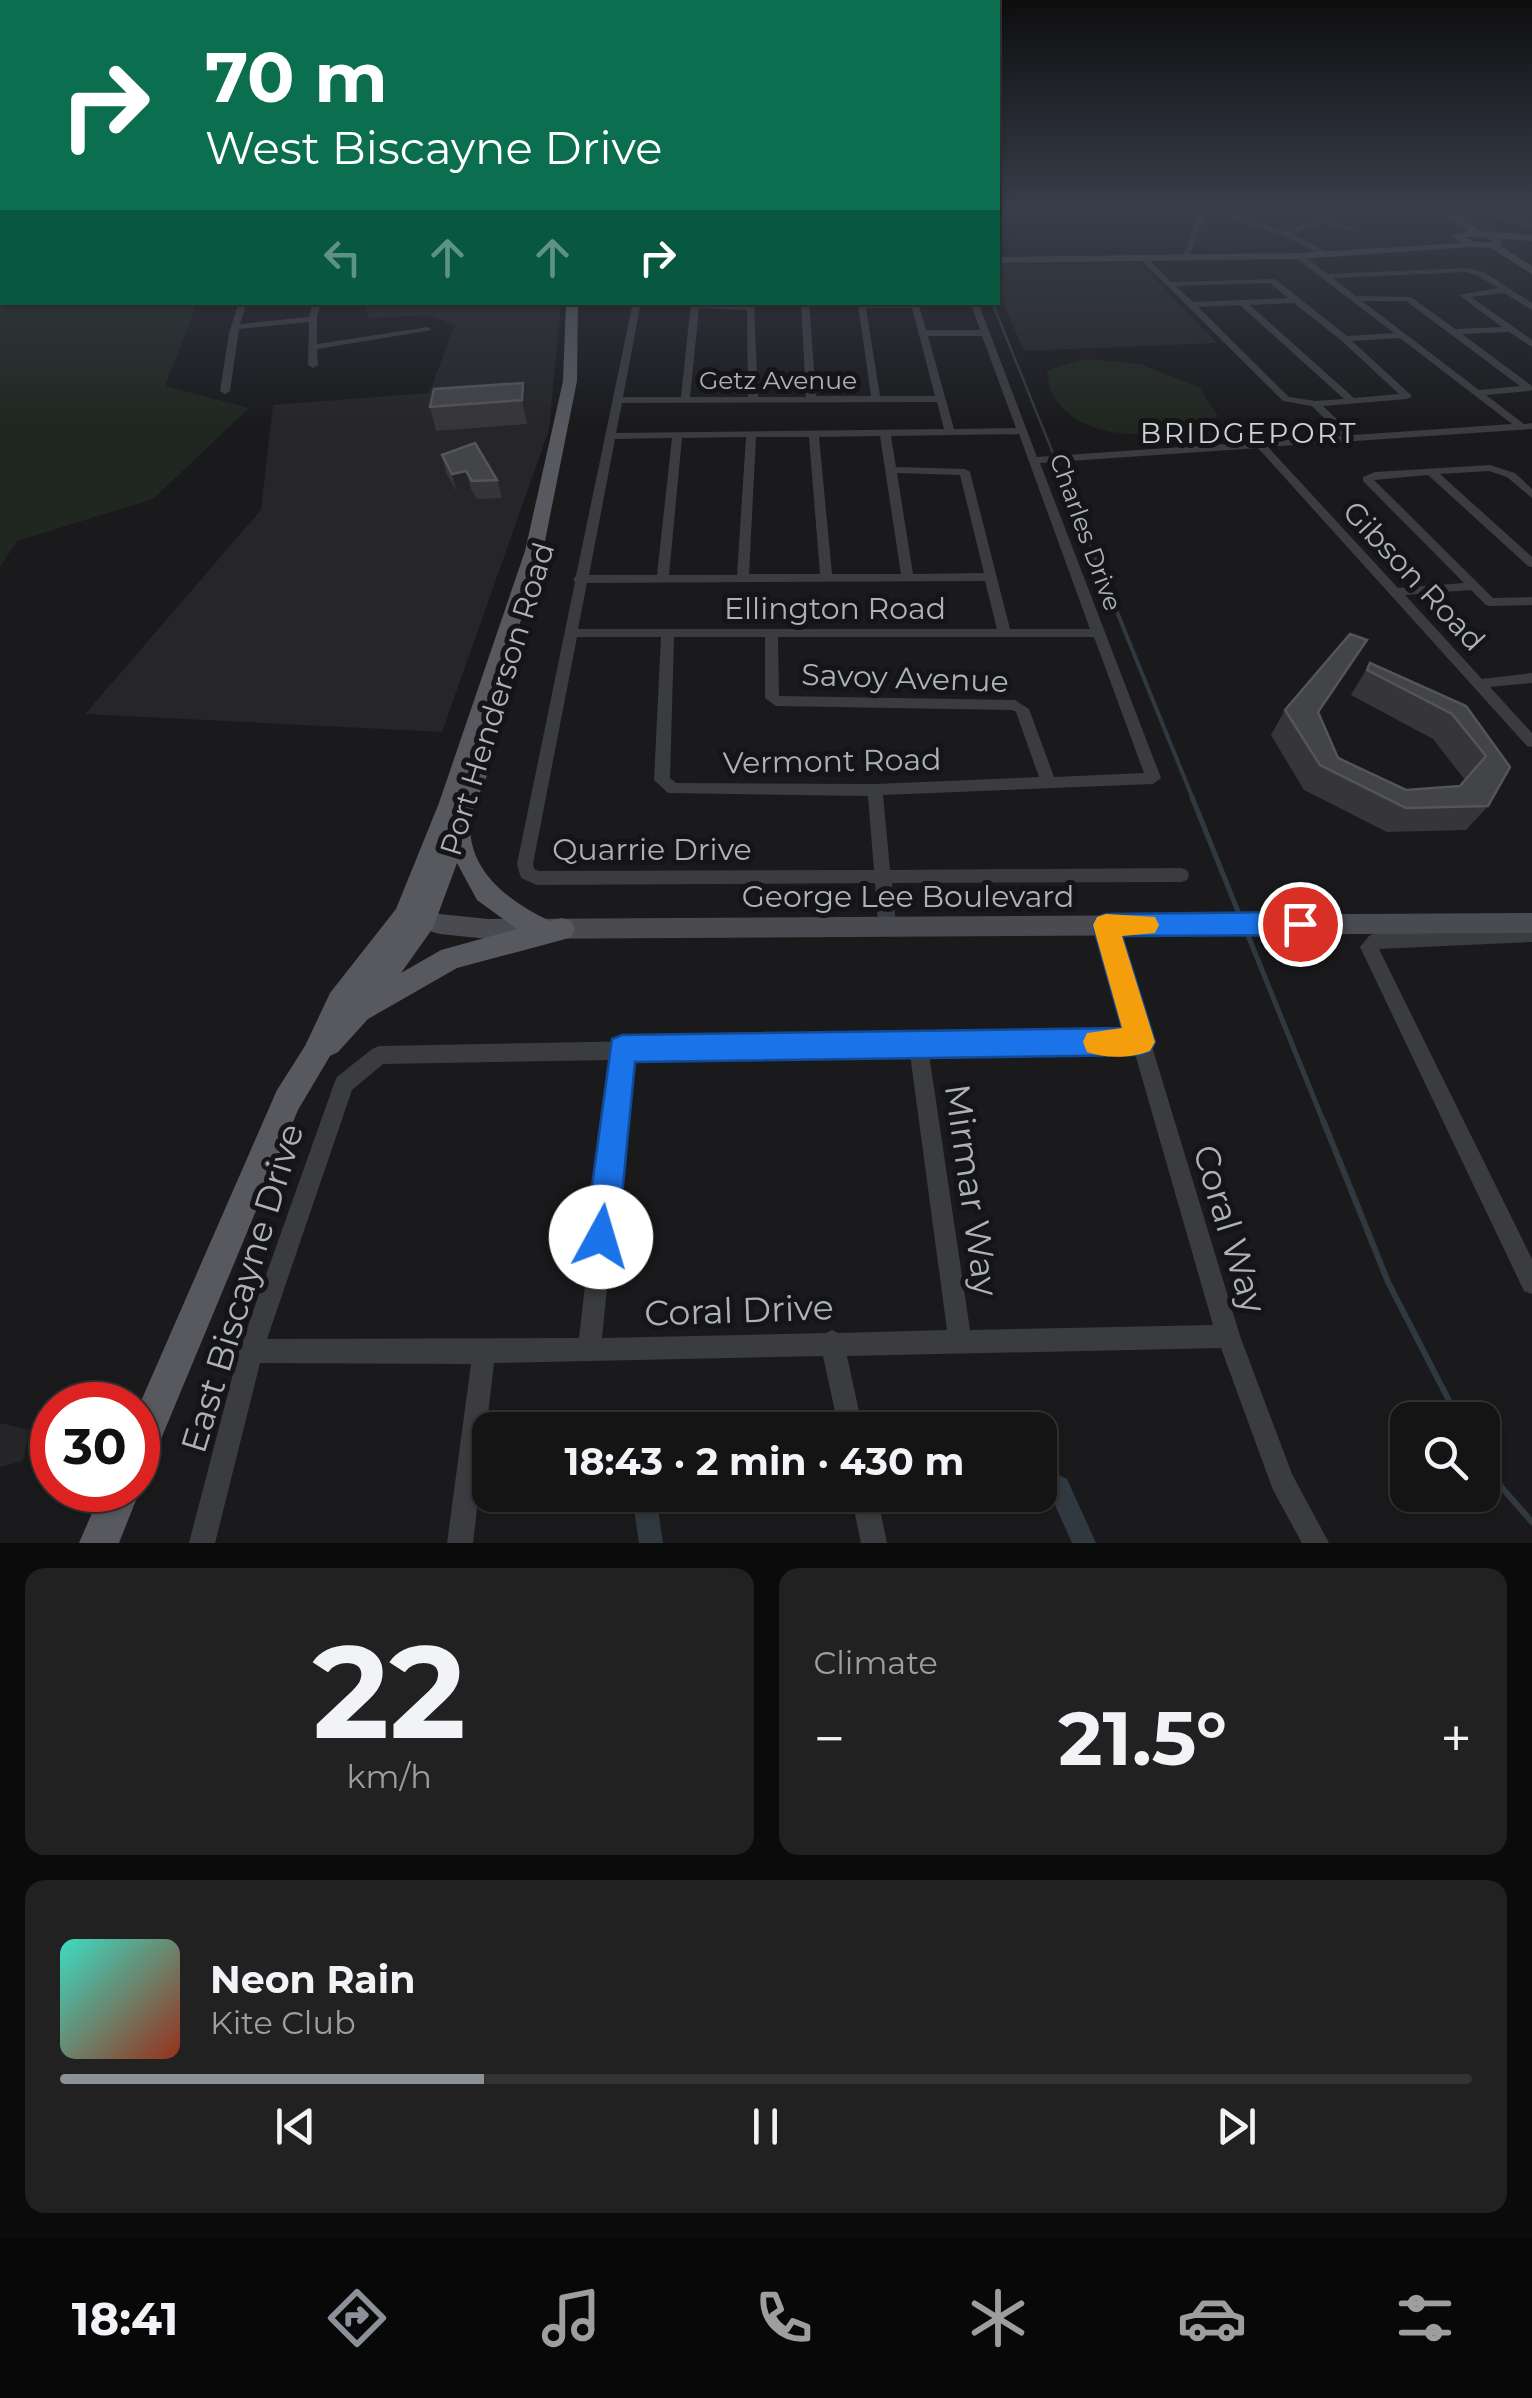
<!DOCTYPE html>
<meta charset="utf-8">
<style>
:root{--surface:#141415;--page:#212122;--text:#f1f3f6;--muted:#9d9ea0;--line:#333334;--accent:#8c9099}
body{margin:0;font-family:Montserrat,sans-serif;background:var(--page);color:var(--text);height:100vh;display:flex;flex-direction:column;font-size:38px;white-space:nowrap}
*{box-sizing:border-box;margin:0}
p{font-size:32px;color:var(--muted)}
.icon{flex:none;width:55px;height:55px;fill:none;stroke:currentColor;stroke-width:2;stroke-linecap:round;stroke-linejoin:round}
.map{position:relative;height:1543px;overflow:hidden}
.drawer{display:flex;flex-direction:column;gap:25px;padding:25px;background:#0b0b0c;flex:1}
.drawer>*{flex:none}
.hud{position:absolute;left:0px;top:0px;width:1000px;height:305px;box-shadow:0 2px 8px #0004,0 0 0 2px var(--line);background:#0b6e4f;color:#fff;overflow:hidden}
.tools{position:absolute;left:1390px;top:1402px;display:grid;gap:20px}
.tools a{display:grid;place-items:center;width:110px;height:110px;border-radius:20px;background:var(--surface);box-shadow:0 2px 8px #0004,0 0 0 2px var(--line);font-size:50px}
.speed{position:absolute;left:30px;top:1382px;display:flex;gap:20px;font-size:50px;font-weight:700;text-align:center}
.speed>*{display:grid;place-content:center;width:130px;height:130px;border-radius:50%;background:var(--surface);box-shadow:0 2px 8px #0004,0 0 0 2px var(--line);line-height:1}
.speed .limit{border:15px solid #d22;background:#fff;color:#111}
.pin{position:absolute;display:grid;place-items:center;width:85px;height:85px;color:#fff;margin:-42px;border:5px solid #fff;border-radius:50%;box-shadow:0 2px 10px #0007}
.me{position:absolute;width:110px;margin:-55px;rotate:6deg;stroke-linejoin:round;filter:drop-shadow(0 0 8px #0008)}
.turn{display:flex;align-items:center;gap:35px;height:210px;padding:0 40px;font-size:45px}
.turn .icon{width:130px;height:130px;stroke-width:2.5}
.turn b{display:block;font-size:70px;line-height:85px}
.lanes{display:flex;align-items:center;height:95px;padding:0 40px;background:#0003;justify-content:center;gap:50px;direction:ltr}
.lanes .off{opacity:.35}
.big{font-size:75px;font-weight:700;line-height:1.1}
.drawer .widget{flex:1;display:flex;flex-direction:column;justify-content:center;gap:15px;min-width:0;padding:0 35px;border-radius:20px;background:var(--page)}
.drawer .dial{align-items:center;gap:0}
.dial b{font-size:130px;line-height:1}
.song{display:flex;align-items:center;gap:30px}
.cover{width:120px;height:120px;border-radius:15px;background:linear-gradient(135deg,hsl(170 70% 55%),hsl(10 70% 35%))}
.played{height:10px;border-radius:5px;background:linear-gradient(90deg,var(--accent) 30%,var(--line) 30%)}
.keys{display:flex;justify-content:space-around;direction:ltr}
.heat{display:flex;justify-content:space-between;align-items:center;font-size:55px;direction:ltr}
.drawer .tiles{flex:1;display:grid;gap:25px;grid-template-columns:1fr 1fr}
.widget:last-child{grid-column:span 2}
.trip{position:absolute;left:472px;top:1412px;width:585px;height:100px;border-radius:20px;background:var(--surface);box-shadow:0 2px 8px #0004,0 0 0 2px var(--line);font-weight:700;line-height:100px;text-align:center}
.tab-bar{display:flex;height:160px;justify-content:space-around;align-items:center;background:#080808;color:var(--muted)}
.tab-bar .icon{width:70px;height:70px}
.tab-bar .selected{color:var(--accent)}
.tab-bar b{font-size:45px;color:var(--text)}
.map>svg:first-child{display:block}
.built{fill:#262629}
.green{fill:#202720}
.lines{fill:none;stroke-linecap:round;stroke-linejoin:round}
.stream-far3{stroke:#30393f;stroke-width:2.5}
.stream-far2{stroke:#30393f;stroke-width:4}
.stream-far1{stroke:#30393f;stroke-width:5}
.stream{stroke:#30393f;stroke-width:6}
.canal{fill:#30393f;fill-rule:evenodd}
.street{fill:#3b3c40;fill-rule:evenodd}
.secondary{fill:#494b50;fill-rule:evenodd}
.primary{fill:#57595f;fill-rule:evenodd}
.wall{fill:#36363a}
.shaded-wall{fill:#252528}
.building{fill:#434447;stroke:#535559;stroke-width:2.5}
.route{fill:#1a73e8;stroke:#114b97;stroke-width:2.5}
.slow{fill:#f59e0b}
.labels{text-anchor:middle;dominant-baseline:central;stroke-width:10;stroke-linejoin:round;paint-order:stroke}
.far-street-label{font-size:25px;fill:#adb2ba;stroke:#151517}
.far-neighbourhood-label{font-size:28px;letter-spacing:2.5px;fill:#ced1d7;stroke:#151517}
.street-label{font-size:30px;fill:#adb2ba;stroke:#151517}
.near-street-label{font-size:35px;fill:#adb2ba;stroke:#151517}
</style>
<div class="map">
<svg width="1532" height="1543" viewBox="0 0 1532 1543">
<rect width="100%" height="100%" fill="#1a1a1c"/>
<g class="built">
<polygon points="1139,263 1217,343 1024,351 998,291 998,265"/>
<polygon points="365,303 561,303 549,430 442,732 85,714 261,510 273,405 429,393 455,325 428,315 368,318"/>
</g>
<g class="green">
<polygon points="0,211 2,302 197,303 165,386 249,408 153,499 17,541 0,567"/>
<path d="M1085,359L1140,364L1199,387L1218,416C1173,439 1080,448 1052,393C1049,387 1048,377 1047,370Z"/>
</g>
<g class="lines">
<g class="stream-far3">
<polyline points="1469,211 1532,225"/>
<polyline points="992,302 1092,550"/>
</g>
<polyline class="stream-far2" points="1091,548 1193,799"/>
<g class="stream-far1">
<polyline points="1192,797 1241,919"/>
<polyline points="1247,933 1324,1123"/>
</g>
<g class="stream">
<polyline points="1323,1120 1388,1282 1459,1420"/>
<polyline points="1482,1465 1532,1522"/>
</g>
<g class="canal">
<polygon points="1059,1475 1067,1479 1096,1543 1072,1543 1047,1487 1051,1479"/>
<polygon points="632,1495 656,1495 663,1543 639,1543"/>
</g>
<g class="street">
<polygon points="1200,211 1207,211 1187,261 1181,261"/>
<path d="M1215,211H1226L1287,232L1317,220L1293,211C1303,211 1315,218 1325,217C1334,216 1340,211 1349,211L1330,220L1359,230L1355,232L1324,222L1293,234L1325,251L1322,255L1284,236Z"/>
<polygon points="1383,211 1394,211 1406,216 1402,218"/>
<path d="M1296,254H1302L1327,274L1467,268L1484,272L1532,303V310L1504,293L1471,297L1532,340V347L1509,332L1462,334L1532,386V390L1529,391L1486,395L1524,424L1532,423V429L1268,447L1398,588L1464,583L1363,481V477L1375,472L1490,465L1515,473L1532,489V498L1507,477L1489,471L1440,474L1532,557V567L1528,566L1428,475L1374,480L1493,598L1532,597V605L1490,606L1486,605L1471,590L1405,595L1482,679L1532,673V683L1490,687L1532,733V747L1527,746L1258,448L1040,463L1161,778L1153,784L883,795L890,870L1181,868L1187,870L1189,875L1187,880L1181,882L892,883L896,925L893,930L887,932L881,930L878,925L875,883L537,885L521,878L517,864L575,582L573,579L576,576L633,302H641L623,397H681L691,302L754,306L758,397H806L801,302H809L816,396H871L858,304L918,302L926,330H980L970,302H978L1037,457L1342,436L1312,406L1283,401L1140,259L1147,257L1171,282L1275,279L1347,336L1394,333L1296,258ZM1467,272L1478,276L1498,288L1459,295L1502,327L1455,329L1411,297L1356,296L1333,278ZM1270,283L1288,298L1193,302L1176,286ZM1362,301H1406L1520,386L1479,390ZM1294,303L1342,341L1399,394L1354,398L1250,305ZM1240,305L1344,399L1315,401L1289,397L1198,307ZM699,308L747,310L748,397H690ZM866,308H912L935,396H880ZM928,336H982L1016,428L954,429ZM1400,338L1512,424L1353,435L1323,406L1407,399L1412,396L1352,341ZM937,402L944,429L616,433L622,403ZM1019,434L1090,629H1010L970,472L965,469L896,467L891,436ZM880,436L901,574H832L819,437ZM746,437L737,575H669L682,438ZM756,437H809L820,574H749ZM672,438L657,575H589L615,439ZM897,473L960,475L984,573L913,574ZM985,581L997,629H578L587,583ZM577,637H661L654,780L668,793L868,796L874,870L539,871L534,869L533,864ZM674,637H765V698L776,706L1012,710L1016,712L1039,777L875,784L676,783L670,778ZM778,637H1094L1144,773L1054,777L1029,709L1015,700L779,696Z"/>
<polygon points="239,302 247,302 240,324 309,317 313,302 321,302 317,317 317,344 428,327 432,330 317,349 318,365 313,368 308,365 309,322 239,329 230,391 225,394 220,391 229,333"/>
<path d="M1106,918L1112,920L1115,925L1240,1336L1292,1474L1329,1543H1302L1273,1490L1221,1348L847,1356L863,1430H839L823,1356L494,1363L473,1543H447L471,1364L260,1363L215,1543H189L239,1351L334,1084L337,1077L372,1049L379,1046L1129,1032L1097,925L1100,920ZM1134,1050L1213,1325L970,1330L929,1054ZM910,1054L947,1330L838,1333L832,1330L826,1333L602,1338L630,1059ZM611,1060L579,1338L267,1339L352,1090L383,1064Z"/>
<polygon points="1532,928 1532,942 1379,949 1532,1259 1532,1294 1524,1291 1360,947 1369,936 1375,933"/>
<polygon points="851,1495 877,1495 887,1543 861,1543"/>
</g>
<g class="secondary">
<path d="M1442,211H1453L1481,231L1532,235V241L1501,239V246L1532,266V274L1491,248L1471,247L1299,259L998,263V257L1299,253L1461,243L1451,236L1468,231ZM1465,237H1487L1493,242H1475Z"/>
<polygon points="410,906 440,914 488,919 1532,913 1532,933 488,939 440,934 402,923 399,916 402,909"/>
</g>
<g class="primary">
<path d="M566,302H578L577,381L543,551L476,761L487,762L490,768C484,785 469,812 470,829C472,876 513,903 550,921L562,918L571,921L575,929L571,937L562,940L457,968L368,1019L338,1052L330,1056L298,1110L151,1463L138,1469V1408L277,1090L305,1046L330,993L396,909L439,803L525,551L563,381ZM457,863L477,900L517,929L441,950L401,973L433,928Z"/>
<polygon points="138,1484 140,1490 119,1543 79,1543 102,1490 138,1490"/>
</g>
</g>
<g class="wall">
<polygon points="386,302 453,302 450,307 387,306"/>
<polygon points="523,383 528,406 527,424 436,431 430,407"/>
<polygon points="442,455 497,480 502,498 477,499 471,489 457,492 446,473"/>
<polygon points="1367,640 1318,714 1338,758 1406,790 1460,786 1465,780 1433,739 1351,695 1370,663 1466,706 1510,767 1488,806 1466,830 1387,832 1304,790 1271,735 1285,710"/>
</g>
<g class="shaded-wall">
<polygon points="523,383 528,406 527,424 522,400"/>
<polygon points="466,471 471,489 457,492 452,474"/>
<polygon points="1367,640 1351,665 1302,737 1318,712"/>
<polygon points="0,1423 30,1430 23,1461 0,1467"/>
</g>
<g class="building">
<polygon points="523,383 522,400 430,407 434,389"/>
<polygon points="475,443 497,480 472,481 466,471 452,474 442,455"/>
<polygon points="1350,634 1367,640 1318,712 1338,758 1406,790 1460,786 1486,756 1452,714 1367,670 1370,663 1466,706 1510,767 1488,806 1406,808 1320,765 1285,710"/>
</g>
<linearGradient id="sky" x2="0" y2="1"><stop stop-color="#0e0e0f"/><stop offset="0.49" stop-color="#383e4b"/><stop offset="1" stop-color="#383e4b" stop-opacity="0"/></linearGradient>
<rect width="1532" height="427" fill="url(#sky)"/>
<polygon class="route" points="1300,912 1309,916 1313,924 1309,931 1300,935 1122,936 1155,1042 1150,1051 1140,1055 635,1062 618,1237 613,1249 601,1253 590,1249 585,1237 612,1039 622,1035 1122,1028 1093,925 1097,917 1106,914"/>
<path class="slow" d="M1106,914L1155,917L1159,925L1155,933L1122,936L1155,1042L1150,1051C1133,1058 1105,1059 1087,1052L1083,1042L1087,1033L1122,1028L1093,925L1097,917Z"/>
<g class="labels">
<g class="far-street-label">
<text x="778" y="380">Getz Avenue</text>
<text transform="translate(1086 532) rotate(70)">Charles Drive</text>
</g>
<g class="far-neighbourhood-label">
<text x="1249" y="433">BRIDGEPORT</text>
</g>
<g class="street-label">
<text transform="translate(1414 576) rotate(47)">Gibson Road</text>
<text x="835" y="608">Ellington Road</text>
<text transform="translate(905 678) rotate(2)">Savoy Avenue</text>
<text transform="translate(497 699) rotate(-73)">Port Henderson Road</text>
<text transform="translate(832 761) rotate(-1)">Vermont Road</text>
<text x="652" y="849">Quarrie Drive</text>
<text x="908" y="896">George Lee Boulevard</text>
</g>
<g class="near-street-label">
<text transform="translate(972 1190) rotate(82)">Mirmar Way</text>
<text transform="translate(1230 1229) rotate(73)">Coral Way</text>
<text transform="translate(242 1288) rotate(-73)">East Biscayne Drive</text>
<text transform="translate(739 1310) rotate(-2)">Coral Drive</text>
</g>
</g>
</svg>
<div class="tools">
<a><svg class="icon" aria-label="search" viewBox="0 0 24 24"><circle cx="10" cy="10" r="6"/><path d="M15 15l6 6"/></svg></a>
</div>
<div class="speed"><div class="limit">30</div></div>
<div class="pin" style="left:1300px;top:924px;background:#d93025"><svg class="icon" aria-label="arrive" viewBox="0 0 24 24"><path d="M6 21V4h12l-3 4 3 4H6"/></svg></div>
<svg class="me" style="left:601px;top:1237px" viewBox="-20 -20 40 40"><circle r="19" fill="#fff"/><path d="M0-13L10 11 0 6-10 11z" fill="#1a73e8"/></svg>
<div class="trip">18:43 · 2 min · 430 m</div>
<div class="hud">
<div class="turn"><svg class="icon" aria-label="right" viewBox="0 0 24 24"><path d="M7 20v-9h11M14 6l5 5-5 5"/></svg><div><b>70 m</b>West Biscayne Drive</div></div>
<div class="lanes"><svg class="icon off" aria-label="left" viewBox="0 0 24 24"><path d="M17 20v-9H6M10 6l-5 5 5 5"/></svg><svg class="icon off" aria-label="ahead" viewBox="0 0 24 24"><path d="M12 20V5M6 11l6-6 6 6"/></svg><svg class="icon off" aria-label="ahead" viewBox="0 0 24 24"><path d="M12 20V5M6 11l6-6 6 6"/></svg><svg class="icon" aria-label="right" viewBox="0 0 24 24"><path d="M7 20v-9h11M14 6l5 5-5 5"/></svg></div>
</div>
</div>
<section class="drawer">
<div class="tiles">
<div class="widget dial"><b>22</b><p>km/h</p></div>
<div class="widget"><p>Climate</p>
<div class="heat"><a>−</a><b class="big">21.5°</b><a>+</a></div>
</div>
<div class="widget">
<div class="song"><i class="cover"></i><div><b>Neon Rain</b><p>Kite Club</p></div></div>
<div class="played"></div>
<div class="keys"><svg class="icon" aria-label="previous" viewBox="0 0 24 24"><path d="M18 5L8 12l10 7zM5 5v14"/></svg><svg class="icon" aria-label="pause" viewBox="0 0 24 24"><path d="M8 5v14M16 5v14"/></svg><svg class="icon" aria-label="next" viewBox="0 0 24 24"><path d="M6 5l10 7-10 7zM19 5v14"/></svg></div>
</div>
</div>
</section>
<nav class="tab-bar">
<b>18:41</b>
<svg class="icon selected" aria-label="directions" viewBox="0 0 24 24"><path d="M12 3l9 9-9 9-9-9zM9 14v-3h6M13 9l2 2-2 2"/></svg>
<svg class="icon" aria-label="music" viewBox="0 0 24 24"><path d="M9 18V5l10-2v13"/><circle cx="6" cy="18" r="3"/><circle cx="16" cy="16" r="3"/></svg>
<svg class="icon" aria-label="phone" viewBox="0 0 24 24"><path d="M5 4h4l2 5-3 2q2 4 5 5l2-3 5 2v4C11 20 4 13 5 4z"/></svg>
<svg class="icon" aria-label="climate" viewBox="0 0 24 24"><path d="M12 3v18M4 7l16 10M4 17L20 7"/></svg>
<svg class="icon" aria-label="car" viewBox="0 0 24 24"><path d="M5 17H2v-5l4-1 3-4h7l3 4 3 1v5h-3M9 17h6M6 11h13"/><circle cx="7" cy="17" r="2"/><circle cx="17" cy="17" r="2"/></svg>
<svg class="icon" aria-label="filters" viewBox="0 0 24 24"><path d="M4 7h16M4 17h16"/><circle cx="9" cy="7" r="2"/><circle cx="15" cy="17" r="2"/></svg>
</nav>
